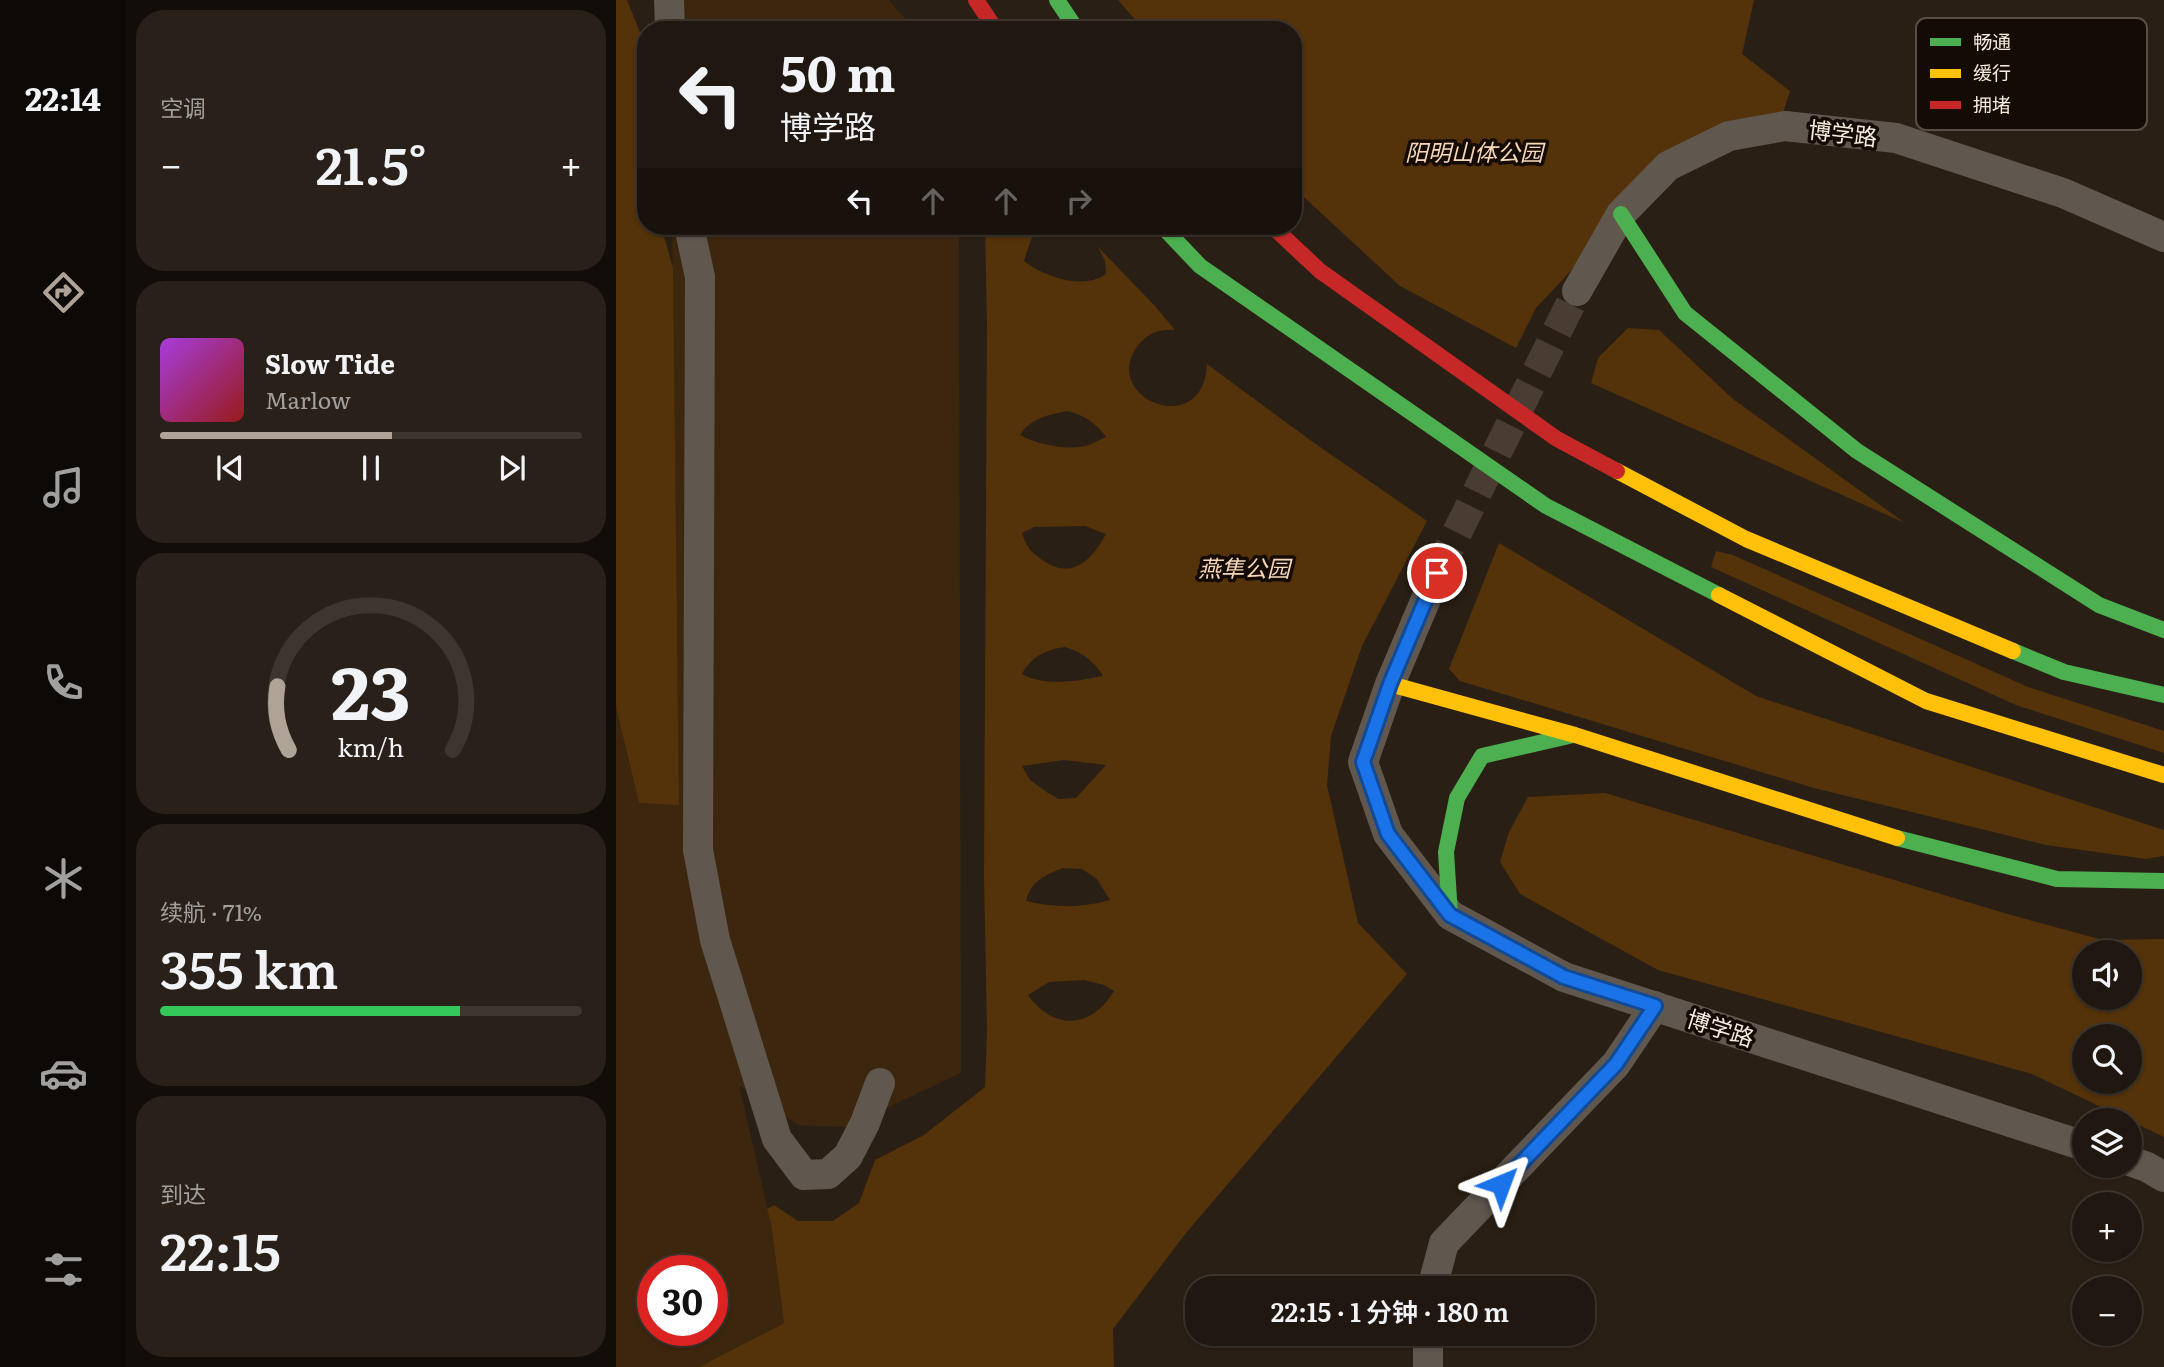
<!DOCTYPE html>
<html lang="zh">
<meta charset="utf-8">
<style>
:root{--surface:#201710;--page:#282019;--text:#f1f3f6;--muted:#a29f9f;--line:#3d3630;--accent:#afa398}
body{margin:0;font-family:Literata,"Noto Sans SC",serif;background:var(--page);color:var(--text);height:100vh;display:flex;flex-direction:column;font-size:26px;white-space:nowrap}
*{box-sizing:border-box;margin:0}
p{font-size:23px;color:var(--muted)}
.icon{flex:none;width:38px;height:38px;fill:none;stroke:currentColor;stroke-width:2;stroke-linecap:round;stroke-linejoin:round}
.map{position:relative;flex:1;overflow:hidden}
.details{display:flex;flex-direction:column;gap:10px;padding:10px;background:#120d09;width:490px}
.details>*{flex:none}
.hud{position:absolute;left:21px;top:21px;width:665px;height:214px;border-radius:28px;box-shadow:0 2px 5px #0004,0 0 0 2px var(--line);background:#201710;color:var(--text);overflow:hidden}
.controls{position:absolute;left:1456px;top:940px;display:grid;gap:14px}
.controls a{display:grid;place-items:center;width:70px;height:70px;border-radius:50%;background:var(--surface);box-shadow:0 2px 5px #0004,0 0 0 2px var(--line);font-size:35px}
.speed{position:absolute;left:21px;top:1255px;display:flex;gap:14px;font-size:35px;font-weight:700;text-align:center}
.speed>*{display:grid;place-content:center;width:91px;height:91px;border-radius:50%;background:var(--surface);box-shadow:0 2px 5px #0004,0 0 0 2px var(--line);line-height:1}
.speed .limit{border:10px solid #d22;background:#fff;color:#111}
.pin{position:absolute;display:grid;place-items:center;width:60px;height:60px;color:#fff;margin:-30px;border:4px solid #fff;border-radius:50%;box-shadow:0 2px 7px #0007}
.me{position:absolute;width:77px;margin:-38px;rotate:44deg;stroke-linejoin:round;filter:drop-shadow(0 0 5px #0008)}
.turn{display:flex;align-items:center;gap:24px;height:147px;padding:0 28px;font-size:32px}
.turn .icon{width:91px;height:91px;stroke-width:2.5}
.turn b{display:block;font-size:49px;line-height:60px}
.lanes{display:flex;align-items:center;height:66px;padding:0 28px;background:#0003;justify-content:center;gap:35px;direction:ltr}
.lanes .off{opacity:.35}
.big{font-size:52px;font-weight:600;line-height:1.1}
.details .widget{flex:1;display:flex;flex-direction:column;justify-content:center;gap:10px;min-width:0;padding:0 24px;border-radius:28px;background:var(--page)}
.details .dial{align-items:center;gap:0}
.dial svg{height:182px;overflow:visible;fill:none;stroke:var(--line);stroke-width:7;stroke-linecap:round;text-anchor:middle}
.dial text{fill:var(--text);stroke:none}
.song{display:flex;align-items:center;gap:21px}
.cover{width:84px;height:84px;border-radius:10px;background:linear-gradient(135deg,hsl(280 70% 55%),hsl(0 70% 35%))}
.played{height:7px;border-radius:4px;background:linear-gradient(90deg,var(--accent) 55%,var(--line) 55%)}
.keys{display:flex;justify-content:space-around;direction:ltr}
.heat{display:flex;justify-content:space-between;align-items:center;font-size:38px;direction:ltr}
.charge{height:10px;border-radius:5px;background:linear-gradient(90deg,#34c759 71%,var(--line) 0)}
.trip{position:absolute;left:569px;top:1276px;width:410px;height:70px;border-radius:28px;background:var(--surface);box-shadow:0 2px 5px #0004,0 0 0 2px var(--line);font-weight:600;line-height:70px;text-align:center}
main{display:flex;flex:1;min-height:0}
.menu{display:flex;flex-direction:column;width:126px;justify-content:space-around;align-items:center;background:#0d0906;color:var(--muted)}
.menu .icon{width:49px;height:49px}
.menu .selected{color:var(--accent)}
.menu b{font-size:32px;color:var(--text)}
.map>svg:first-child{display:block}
.built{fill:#3d260e;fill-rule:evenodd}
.green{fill:#54320a;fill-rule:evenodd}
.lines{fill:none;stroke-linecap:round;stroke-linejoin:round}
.street-tunnel{stroke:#493d33;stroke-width:30;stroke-dasharray:30 15;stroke-linecap:butt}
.street{stroke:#60574f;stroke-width:30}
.fast{stroke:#4caf50;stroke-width:16}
.slow{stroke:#ffc107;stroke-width:16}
.jam{stroke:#c62828;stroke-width:16}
.route-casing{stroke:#114b97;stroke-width:18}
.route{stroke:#1a73e8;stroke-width:12}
.labels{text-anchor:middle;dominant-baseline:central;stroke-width:7;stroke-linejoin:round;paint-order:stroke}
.street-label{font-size:23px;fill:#f7eade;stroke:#140b05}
.park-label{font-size:23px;font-style:italic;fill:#f8d7b9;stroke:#140b05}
.key{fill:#140b05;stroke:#584e46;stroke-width:2}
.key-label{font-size:19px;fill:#f7eade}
</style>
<main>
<nav class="menu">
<b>22:14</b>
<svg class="icon selected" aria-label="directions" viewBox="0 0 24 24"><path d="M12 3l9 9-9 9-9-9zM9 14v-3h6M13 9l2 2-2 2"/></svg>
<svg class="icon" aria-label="music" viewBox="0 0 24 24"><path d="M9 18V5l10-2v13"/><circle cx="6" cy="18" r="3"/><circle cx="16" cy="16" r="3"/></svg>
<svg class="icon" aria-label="phone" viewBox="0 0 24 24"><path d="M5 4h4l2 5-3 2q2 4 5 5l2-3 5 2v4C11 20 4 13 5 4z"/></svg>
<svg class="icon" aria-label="climate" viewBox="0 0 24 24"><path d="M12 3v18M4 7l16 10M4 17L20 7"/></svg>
<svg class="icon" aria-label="car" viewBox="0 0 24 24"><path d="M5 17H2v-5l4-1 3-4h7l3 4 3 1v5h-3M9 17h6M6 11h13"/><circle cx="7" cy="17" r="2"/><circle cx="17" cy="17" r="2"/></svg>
<svg class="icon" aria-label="filters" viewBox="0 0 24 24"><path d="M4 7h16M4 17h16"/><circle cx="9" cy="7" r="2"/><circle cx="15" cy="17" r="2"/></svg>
</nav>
<section class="details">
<div class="widget"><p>空调</p>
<div class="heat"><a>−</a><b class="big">21.5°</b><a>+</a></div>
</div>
<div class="widget">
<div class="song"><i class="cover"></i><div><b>Slow Tide</b><p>Marlow</p></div></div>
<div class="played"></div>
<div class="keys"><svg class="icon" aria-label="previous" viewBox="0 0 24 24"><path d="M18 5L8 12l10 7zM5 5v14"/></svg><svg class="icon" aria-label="pause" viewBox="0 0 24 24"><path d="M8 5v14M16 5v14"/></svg><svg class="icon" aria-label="next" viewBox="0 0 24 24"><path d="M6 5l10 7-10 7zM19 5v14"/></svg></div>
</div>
<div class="widget dial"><svg viewBox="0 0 100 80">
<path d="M14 69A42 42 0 1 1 86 69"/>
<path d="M14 69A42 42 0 0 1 9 41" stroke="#afa398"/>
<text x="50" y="56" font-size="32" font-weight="700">23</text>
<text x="50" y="72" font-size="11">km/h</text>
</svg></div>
<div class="widget"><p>续航 · 71%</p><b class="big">355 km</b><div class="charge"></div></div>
<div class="widget"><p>到达</p><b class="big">22:15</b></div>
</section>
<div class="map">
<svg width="1548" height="1367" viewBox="0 0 1548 1367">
<rect width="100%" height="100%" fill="#2a1f15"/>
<g class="built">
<polygon points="54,0 273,0 299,30 54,30"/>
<path d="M56,226H343L345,1073L230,1127L182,1125L123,1085L155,1223L168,1323L83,1367H0V707L23,803L63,804ZM37,1270H96V1330H37Z"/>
</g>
<g class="green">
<polygon points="0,0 11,0 29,45 25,134 30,157 30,226 45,226 57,268 63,805 23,803 0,707"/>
<polygon points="502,0 1138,0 1126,54 1174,91 1167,113 1051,151 952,274 920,308 900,348 784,286 677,187 677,30 528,30"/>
<path d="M369,226H429L415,239L408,261C427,276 467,291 490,274L489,261L482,247L539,306L559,330C543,329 531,333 521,347C484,398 588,441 591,364L694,440L811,521L746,646L715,736L711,785L742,923L791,974L570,1233L497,1329L498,1367H83L168,1323L155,1223L151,1209L158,1205L182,1221H217L243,1203L259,1160L308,1135L369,1087L371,1030L368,875L371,324ZM451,411C468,415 480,423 490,437C484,439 477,444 470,446C450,450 422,445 404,435C415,418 432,415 451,411ZM469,526L490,534C475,562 454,581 425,559C414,551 410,546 406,533L418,527ZM449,647C467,653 477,660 487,676C461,681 430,687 406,674C416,656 429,650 449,647ZM448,760L490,765L460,798L443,799L432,793L414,780L406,766ZM447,868L466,869L481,879L494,900C466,908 439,908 410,901C415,881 429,875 447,868ZM468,980L488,985L498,991C475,1029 438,1031 412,995L433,982Z"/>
<polygon points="1012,328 1043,330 1117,399 1289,523 975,383 982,358"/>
<polygon points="883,543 1140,696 1548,830 1548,856 1530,859 1430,845 1198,788 844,681 833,669"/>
<polygon points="1100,551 1117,555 1412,687 1548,731 1548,753 1400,705 1095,567"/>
<path d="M989,793L1388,913L1487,940L1548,939V1137L1416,1074L1042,970L904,894L884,862L893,832L912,797ZM1468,952H1514V998H1468ZM1468,1036H1514V1082H1468Z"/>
</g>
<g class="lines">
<polyline class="street-tunnel" points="821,573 961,291"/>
<g class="street">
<polyline points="53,0 54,30"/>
<polyline points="73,226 84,277 82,850 99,940 161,1139 188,1175 212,1174 232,1156 249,1123 264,1083"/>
<polyline points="961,291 1005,214 1052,166 1113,136 1169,126 1280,138 1447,193 1548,237"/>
<polyline points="821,573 774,684 747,762 772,834 834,915 948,977 1468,1146"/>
<polyline points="1514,1161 1531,1167 1548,1177"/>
<polyline points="816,1288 828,1243 1000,1064 1039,1006"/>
<polyline points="812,1334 812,1367"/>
</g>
<g class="fast">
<polyline points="441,0 461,30"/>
<polyline points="1005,214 1069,313 1241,451 1483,605 1548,630"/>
<polyline points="546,226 584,266 930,506 1103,595"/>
<polyline points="1397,651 1448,672 1548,695"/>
<polyline points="1281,838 1441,879 1548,881"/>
<polyline points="834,915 830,852 841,798 866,756 953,736"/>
</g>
<g class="slow">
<polyline points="1001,471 1130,539 1397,651"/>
<polyline points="1103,595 1310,701 1548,775"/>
<polyline points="774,684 959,735 1281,838"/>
</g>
<g class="jam">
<polyline points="360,0 380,30"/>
<polyline points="656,226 704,271 941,439 1001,471"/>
</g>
</g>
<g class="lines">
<g class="route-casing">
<polyline id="route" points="821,573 774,684 747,762 772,834 834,915 948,977 1039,1006 1000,1064 885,1184"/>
</g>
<use href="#route" class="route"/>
</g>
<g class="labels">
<g class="street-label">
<text transform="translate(1227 132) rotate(7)">博学路</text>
<text transform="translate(1105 1027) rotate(18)">博学路</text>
</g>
<g class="park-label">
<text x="858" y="151">阳明山体公园</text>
<text x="628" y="567">燕隼公园</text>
</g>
</g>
<rect x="1300" y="18" width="231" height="112" rx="10" class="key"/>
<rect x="1314" y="38" width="31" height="8" fill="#4caf50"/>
<rect x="1314" y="69" width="31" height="9" fill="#ffc107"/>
<rect x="1314" y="101" width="31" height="8" fill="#c62828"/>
<g class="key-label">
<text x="1357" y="49">畅通</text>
<text x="1357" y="80">缓行</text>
<text x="1357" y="112">拥堵</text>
</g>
</svg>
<div class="controls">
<a><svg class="icon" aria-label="sound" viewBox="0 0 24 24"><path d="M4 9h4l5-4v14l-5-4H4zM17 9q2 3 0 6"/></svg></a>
<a><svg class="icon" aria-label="search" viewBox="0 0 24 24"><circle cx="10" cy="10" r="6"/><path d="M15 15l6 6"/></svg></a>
<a><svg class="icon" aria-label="layers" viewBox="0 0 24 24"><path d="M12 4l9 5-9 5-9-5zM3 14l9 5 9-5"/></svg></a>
<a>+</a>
<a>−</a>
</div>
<div class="speed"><div class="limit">30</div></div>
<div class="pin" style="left:821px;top:573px;background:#d93025"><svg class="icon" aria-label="arrive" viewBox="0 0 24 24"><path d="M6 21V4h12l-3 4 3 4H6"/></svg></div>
<svg class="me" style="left:885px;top:1184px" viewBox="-20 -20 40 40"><path d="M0-17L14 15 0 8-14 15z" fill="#1a73e8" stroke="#fff" stroke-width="4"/></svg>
<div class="trip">22:15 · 1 分钟 · 180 m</div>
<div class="hud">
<div class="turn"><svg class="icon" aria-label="left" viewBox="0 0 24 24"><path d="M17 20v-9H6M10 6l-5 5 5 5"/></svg><div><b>50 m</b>博学路</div></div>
<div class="lanes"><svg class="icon" aria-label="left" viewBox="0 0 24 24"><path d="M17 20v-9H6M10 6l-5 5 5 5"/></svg><svg class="icon off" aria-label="ahead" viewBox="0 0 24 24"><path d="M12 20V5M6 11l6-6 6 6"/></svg><svg class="icon off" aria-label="ahead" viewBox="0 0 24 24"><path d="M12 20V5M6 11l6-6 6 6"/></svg><svg class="icon off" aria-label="right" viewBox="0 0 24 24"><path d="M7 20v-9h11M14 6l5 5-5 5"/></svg></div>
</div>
</div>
</main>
